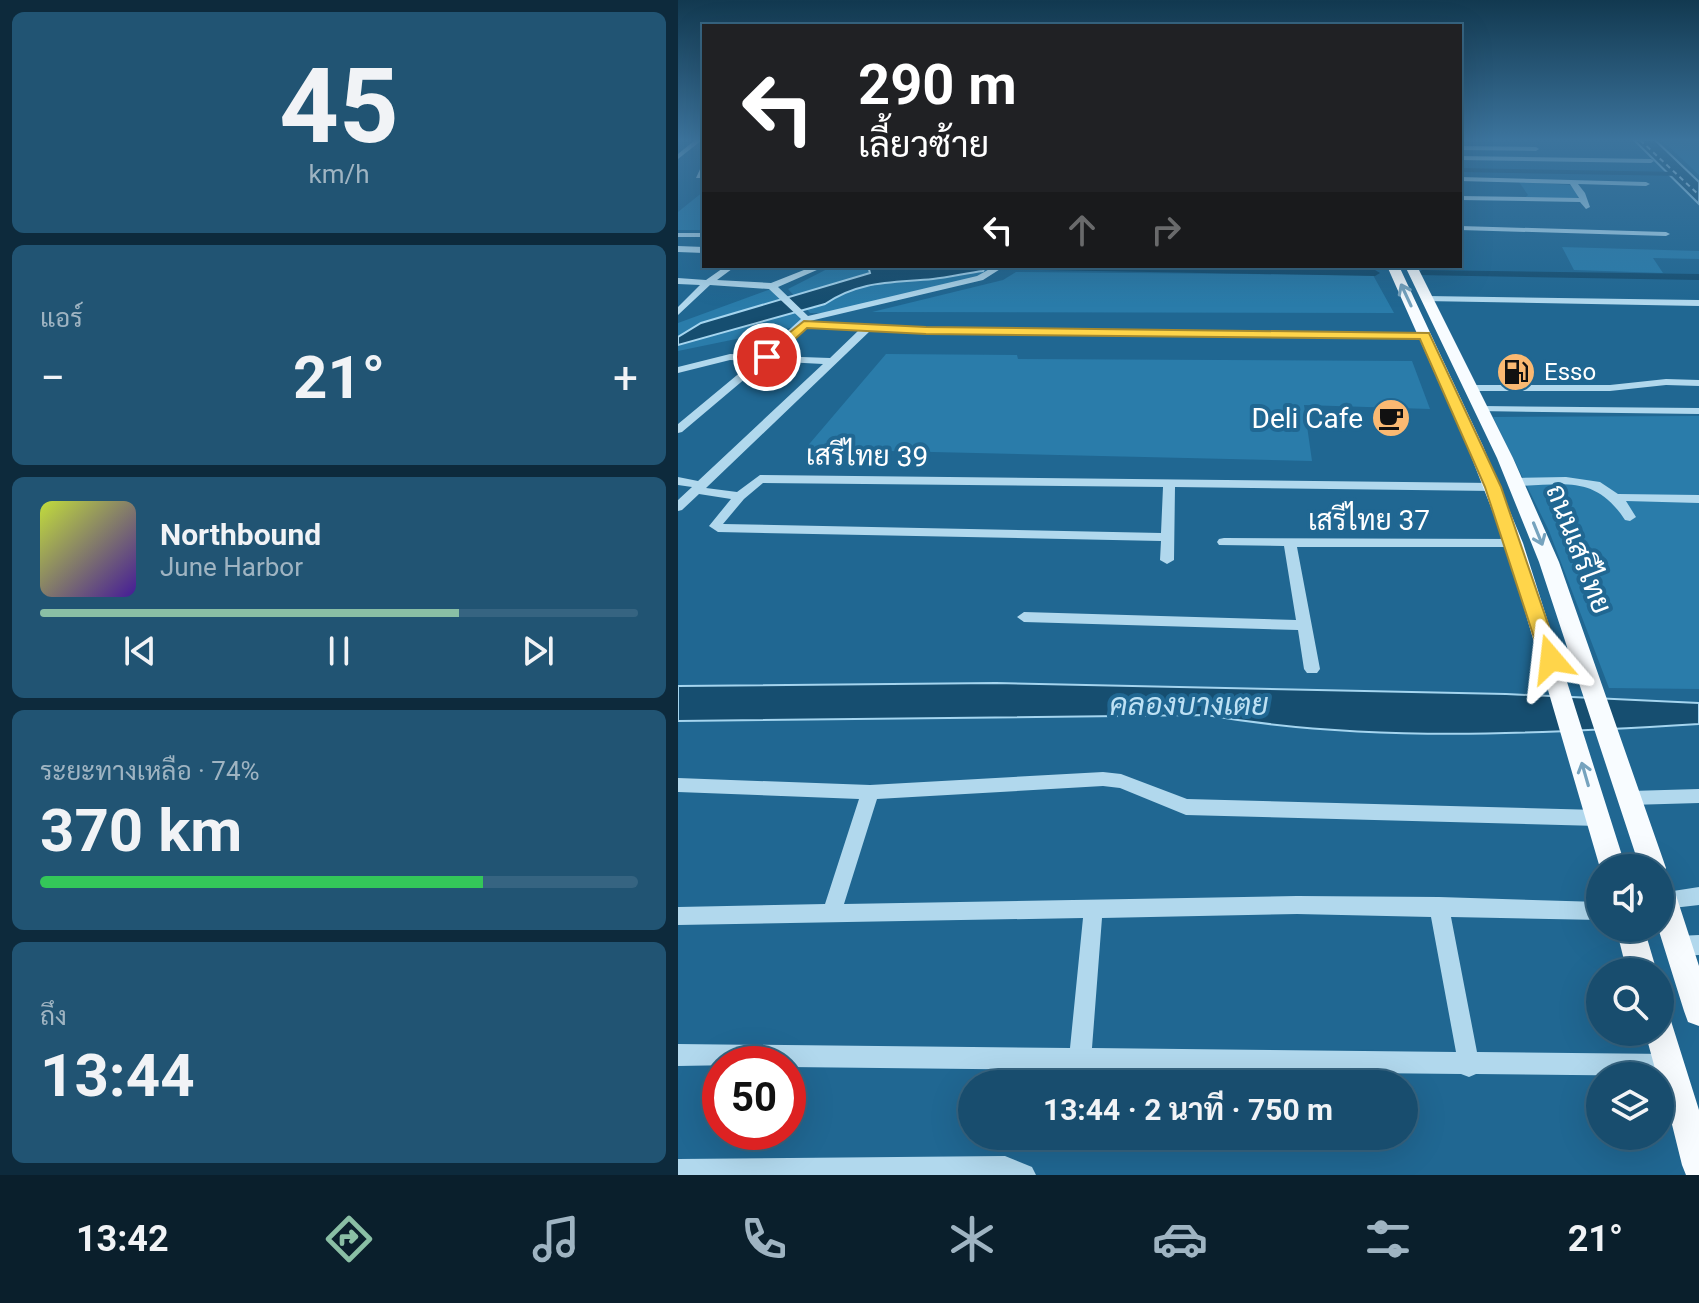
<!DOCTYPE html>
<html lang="th">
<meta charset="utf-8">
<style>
:root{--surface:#184d6e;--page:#215473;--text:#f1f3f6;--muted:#9fb4c2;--line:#366481;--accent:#8abfa5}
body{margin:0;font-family:Roboto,Sarabun,sans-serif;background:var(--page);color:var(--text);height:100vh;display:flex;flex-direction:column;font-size:30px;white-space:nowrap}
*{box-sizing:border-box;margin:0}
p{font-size:26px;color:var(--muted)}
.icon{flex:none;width:44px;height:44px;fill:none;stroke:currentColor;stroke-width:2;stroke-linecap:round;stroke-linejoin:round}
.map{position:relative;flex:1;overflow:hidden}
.details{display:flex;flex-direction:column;gap:12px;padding:12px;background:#0d2a3c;width:678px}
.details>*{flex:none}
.guide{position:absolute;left:24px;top:24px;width:760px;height:244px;border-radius:0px;box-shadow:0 8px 32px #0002,0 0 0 2px var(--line);background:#202124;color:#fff;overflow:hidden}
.controls{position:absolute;left:908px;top:854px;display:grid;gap:16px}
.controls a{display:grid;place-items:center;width:88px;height:88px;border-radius:50%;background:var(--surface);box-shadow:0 8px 32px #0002,0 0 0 2px var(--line);font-size:40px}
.speed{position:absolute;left:24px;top:1046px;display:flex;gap:16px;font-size:40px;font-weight:700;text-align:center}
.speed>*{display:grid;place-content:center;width:104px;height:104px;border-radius:50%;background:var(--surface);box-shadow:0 8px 32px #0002,0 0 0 2px var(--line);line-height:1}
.speed .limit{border:12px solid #d22;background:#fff;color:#111}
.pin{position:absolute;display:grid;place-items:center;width:68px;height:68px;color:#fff;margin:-34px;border:4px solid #fff;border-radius:50%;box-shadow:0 2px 8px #0007}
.me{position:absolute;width:88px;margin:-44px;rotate:343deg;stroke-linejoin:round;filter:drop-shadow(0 0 6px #0008)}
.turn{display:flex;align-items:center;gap:28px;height:168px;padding:0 24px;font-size:36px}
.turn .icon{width:104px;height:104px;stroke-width:2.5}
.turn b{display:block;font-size:56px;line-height:68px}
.lanes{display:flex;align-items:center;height:76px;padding:0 24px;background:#0003;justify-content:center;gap:40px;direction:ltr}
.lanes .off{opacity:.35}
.big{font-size:60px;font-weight:700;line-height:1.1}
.details .tile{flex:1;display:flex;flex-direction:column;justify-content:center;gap:12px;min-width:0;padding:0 28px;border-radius:12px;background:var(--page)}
.details .dial{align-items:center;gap:0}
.dial b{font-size:104px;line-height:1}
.song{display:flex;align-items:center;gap:24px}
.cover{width:96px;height:96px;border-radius:12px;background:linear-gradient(135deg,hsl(70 70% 55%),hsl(260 70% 35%))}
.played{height:8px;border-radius:4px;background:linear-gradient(90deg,var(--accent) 70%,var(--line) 70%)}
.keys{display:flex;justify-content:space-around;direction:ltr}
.heat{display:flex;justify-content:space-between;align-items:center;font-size:44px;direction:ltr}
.charge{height:12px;border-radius:6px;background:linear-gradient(90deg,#34c759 74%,var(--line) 0)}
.trip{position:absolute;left:280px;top:1070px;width:460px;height:80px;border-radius:40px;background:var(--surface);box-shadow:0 8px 32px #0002,0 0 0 2px var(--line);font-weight:700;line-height:80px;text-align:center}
.menu{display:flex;height:128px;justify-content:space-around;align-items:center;background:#0a1f2c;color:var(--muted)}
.menu .icon{width:56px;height:56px}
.menu .on{color:var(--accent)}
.menu b{font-size:36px;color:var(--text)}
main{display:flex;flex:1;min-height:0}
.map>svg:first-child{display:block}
.green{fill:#2a7caa}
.water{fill:#164e70;stroke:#a5d5ef;stroke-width:2}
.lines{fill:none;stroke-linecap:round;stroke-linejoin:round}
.canal{fill:#164e70;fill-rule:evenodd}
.ferry{stroke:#bee1f4;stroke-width:2;stroke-dasharray:5 4;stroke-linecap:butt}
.minor{fill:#b1d8ed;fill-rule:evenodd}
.major{fill:#f8fcff;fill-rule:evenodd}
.oneway{stroke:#76a3be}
.route{fill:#ffd54a;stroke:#a68a30;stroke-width:2}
.labels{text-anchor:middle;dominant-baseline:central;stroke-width:8;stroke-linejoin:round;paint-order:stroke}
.far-poi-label{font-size:24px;fill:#fff;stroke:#206792;text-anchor:start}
.poi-label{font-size:28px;fill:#fff;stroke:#206792;text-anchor:end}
.street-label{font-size:28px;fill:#fff;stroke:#206792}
.water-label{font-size:30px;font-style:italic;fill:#bee1f4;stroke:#206792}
</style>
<main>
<section class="details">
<div class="tile dial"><b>45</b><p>km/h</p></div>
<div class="tile"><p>แอร์</p>
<div class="heat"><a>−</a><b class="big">21°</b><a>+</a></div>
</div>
<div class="tile">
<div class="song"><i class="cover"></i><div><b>Northbound</b><p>June Harbor</p></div></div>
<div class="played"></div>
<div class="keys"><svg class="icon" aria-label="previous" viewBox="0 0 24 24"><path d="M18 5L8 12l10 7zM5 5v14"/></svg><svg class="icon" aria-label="pause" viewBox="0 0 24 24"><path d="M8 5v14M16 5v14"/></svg><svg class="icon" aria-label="next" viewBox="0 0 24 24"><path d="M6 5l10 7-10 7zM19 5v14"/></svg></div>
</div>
<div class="tile"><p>ระยะทางเหลือ · 74%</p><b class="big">370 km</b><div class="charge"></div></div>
<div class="tile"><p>ถึง</p><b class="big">13:44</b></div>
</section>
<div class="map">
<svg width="1021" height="1175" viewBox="0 0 1021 1175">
<rect width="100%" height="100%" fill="#206792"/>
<g class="green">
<polygon points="984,140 1021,140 1021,175"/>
<polygon points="841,182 892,185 901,194 899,199 845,199 850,195"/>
<polygon points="26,191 26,230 0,230 0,212"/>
<polygon points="884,247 1021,251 1021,259 975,258 985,273 896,270"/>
<polygon points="155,266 319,266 309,275 148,313 132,313 110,289"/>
<polygon points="338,272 695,275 716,313 194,312 325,280"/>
<polygon points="93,289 124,319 121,326 0,351 0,323"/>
<polygon points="208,354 339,355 340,359 734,361 752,409 626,405 634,461 127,449"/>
<polygon points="1021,416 1021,689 931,688 871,531 815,417"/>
</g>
<g class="water">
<polygon points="956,140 977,140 1021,182 1021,204"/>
<path d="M190,266H308L305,271C289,273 272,277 255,279C215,283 182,280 147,304L0,345V337L23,323L192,273Z"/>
<path d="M318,683L828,694L1021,703V724C858,734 690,743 528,715L0,721V686Z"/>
</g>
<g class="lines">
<g class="canal">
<polygon points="782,168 1004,172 1008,174 1004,176 782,172"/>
<polygon points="305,266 697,270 702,273 697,276 310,269"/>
<polygon points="744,270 1021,274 1021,280 740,275 739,273"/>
</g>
<polyline class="ferry" points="962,140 1021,195"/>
<g class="minor">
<polygon points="17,140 24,140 0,159 0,154"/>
<polygon points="782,146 858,147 861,149 858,151 782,150"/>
<polygon points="782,156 973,159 976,161 973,163 782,160"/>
<polygon points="23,167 26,167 24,178 18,178"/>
<polygon points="782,177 968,182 972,184 968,186 900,184 907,193 912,207 908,209 902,202 782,200 782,196 901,198 892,184 782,181"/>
<polygon points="782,226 988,232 992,234 988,236 782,230"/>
<rect x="0" y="233" width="26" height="4"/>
<polygon points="0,246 26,247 26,253 0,252"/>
<path d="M48,266H58L39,280L93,283L136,266H148L100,287L130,316L299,276L317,266H327L305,280L132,321L248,328L747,333L752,336L747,339L248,334L192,331L28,488L59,492L82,475L815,483L821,487L815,491L497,487L496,560L489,564L482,560L483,541L40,532L31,526L53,499L21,494L4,510L0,511V500L14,487L0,485V477L20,481L145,364L88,361L4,432L0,433V424L76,361L52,360L0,373V367L52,354L83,355L123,319L91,289L32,285L0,315V307L22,285L0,284V278L28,280ZM128,327L181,330L152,358L95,356ZM85,483L485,487L483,533L45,524L66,499Z"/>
<polygon points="749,296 1021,300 1021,306 746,301 744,299"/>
<polygon points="988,379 1021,380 1021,386 988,385 932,391 793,391 788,388 793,385 932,385"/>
<polygon points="803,406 1021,408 1021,414 799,411 799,407"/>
<path d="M888,477L922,482L940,494L1021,495V503L948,501L958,517L952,521L947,520C917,474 886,485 838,486L832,482L838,478Z"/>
<polygon points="546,538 836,539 843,543 836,547 619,547 642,669 639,673 629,673 626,669 620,630 346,622 339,617 346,612 618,620 606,546 541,545 539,542 541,539"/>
<path d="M425,772L443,774L509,799L920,810L926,813L929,818L926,823L920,826L508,815L442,788L425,786L199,799L166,904L619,896L761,897L922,902V920L773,917L799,1052L991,1054L999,1057L1002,1065L999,1073L991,1076L798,1074L791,1077L783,1074L409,1070L402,1073L395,1070L110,1067V1064L0,1066V1044L392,1048L405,918L0,925V907L147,904L181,799L0,792V778L192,785ZM619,914L753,917L778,1052L414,1048L424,918Z"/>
<polygon points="1021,789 1021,803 952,805 946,803 943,798 946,793 952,791"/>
<polygon points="1021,887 1021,905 986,909 982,907 982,893"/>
<polygon points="1021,935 1021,955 1000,956 993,953 990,946 993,939 1000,936"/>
<polygon points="327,1156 354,1167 358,1175 0,1175 0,1159"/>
</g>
<g class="major">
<polygon points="709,266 721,266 805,446 845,543 948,868 922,868 827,543 789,446"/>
<polygon points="727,266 739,266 835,458 881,562 988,868 983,877 992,880 996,889 1021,966 1021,1026 1010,1022 1006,1011 980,928 982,868 962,868 861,562 819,458"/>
<polygon points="938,928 966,928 979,972 949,972"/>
<polygon points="982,1017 993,1021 1021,1110 1021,1175 1008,1175 1004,1165 982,1076 979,1076 967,1032 982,1032"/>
</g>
</g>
<defs><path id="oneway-shaft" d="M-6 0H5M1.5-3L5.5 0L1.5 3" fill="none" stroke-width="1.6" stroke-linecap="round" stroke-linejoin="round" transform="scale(2)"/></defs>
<g class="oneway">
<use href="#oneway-shaft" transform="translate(728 295) rotate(-115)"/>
<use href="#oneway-shaft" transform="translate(860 534) rotate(68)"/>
<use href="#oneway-shaft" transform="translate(907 774) rotate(-106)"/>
</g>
<linearGradient id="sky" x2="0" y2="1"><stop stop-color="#123950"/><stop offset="0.46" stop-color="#3c749d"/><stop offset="1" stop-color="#3c749d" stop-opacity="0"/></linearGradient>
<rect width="1021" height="304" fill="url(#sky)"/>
<polygon class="route" points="126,321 248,327 751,333 823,487 882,659 873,666 863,659 807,487 742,339 248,334 129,328 94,360 85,360 85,354"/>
<defs>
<g id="fuel-disc" transform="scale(2)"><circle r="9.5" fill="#fab972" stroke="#206792"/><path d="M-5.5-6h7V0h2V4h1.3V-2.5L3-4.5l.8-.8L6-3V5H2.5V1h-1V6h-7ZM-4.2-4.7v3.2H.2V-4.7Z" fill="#111"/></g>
<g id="cafe-disc" transform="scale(2)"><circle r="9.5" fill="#fab972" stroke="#206792"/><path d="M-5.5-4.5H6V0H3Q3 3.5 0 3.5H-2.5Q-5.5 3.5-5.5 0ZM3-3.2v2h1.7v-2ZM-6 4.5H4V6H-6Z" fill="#111"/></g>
</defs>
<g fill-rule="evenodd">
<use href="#fuel-disc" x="838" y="372"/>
<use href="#cafe-disc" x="713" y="418"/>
</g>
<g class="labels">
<g class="far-poi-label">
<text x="866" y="372">Esso</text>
</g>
<g class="poi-label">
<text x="685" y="418">Deli Cafe</text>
</g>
<g class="street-label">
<text transform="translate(189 456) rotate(1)">เสรีไทย 39</text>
<text x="691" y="520">เสรีไทย 37</text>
<text transform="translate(901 549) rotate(69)">ถนนเสรีไทย</text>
</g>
<g class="water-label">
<text x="511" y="704">คลองบางเตย</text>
</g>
</g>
</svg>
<div class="controls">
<a><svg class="icon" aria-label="sound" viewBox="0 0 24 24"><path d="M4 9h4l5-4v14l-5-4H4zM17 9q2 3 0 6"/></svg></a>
<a><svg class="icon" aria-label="search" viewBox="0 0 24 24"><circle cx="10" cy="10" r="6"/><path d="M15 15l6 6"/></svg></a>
<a><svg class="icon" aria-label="layers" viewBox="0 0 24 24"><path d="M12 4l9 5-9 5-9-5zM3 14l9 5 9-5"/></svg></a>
</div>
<div class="speed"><div class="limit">50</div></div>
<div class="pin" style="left:89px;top:357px;background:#d93025"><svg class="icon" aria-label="arrive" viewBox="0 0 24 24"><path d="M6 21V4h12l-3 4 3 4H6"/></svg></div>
<svg class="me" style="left:873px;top:659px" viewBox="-20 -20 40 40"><path d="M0-17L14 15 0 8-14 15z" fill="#ffd54a" stroke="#fff" stroke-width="4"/></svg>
<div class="trip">13:44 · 2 นาที · 750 m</div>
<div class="guide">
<div class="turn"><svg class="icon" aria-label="left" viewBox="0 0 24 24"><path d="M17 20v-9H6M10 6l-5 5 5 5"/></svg><div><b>290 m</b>เลี้ยวซ้าย</div></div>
<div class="lanes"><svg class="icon" aria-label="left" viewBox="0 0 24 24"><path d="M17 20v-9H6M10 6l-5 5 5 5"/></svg><svg class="icon off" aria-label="ahead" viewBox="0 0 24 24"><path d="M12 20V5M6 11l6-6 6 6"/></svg><svg class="icon off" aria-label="right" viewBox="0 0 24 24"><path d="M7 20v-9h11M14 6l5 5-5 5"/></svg></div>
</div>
</div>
</main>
<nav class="menu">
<b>13:42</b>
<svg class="icon on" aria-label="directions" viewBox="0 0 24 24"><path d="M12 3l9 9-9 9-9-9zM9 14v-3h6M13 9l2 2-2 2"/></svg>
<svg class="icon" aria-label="music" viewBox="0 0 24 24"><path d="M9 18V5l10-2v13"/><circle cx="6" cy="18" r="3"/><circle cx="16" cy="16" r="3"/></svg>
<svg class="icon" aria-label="phone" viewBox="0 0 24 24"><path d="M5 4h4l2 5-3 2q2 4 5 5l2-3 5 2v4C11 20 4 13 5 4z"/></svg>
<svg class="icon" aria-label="climate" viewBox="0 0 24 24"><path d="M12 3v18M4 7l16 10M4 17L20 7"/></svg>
<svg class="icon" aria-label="car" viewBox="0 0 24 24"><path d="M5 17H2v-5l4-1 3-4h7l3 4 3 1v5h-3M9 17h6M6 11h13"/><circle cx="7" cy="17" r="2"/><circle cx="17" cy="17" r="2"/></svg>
<svg class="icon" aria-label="filters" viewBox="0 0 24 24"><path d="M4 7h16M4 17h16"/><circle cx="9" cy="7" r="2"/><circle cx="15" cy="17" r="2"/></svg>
<b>21°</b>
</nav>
